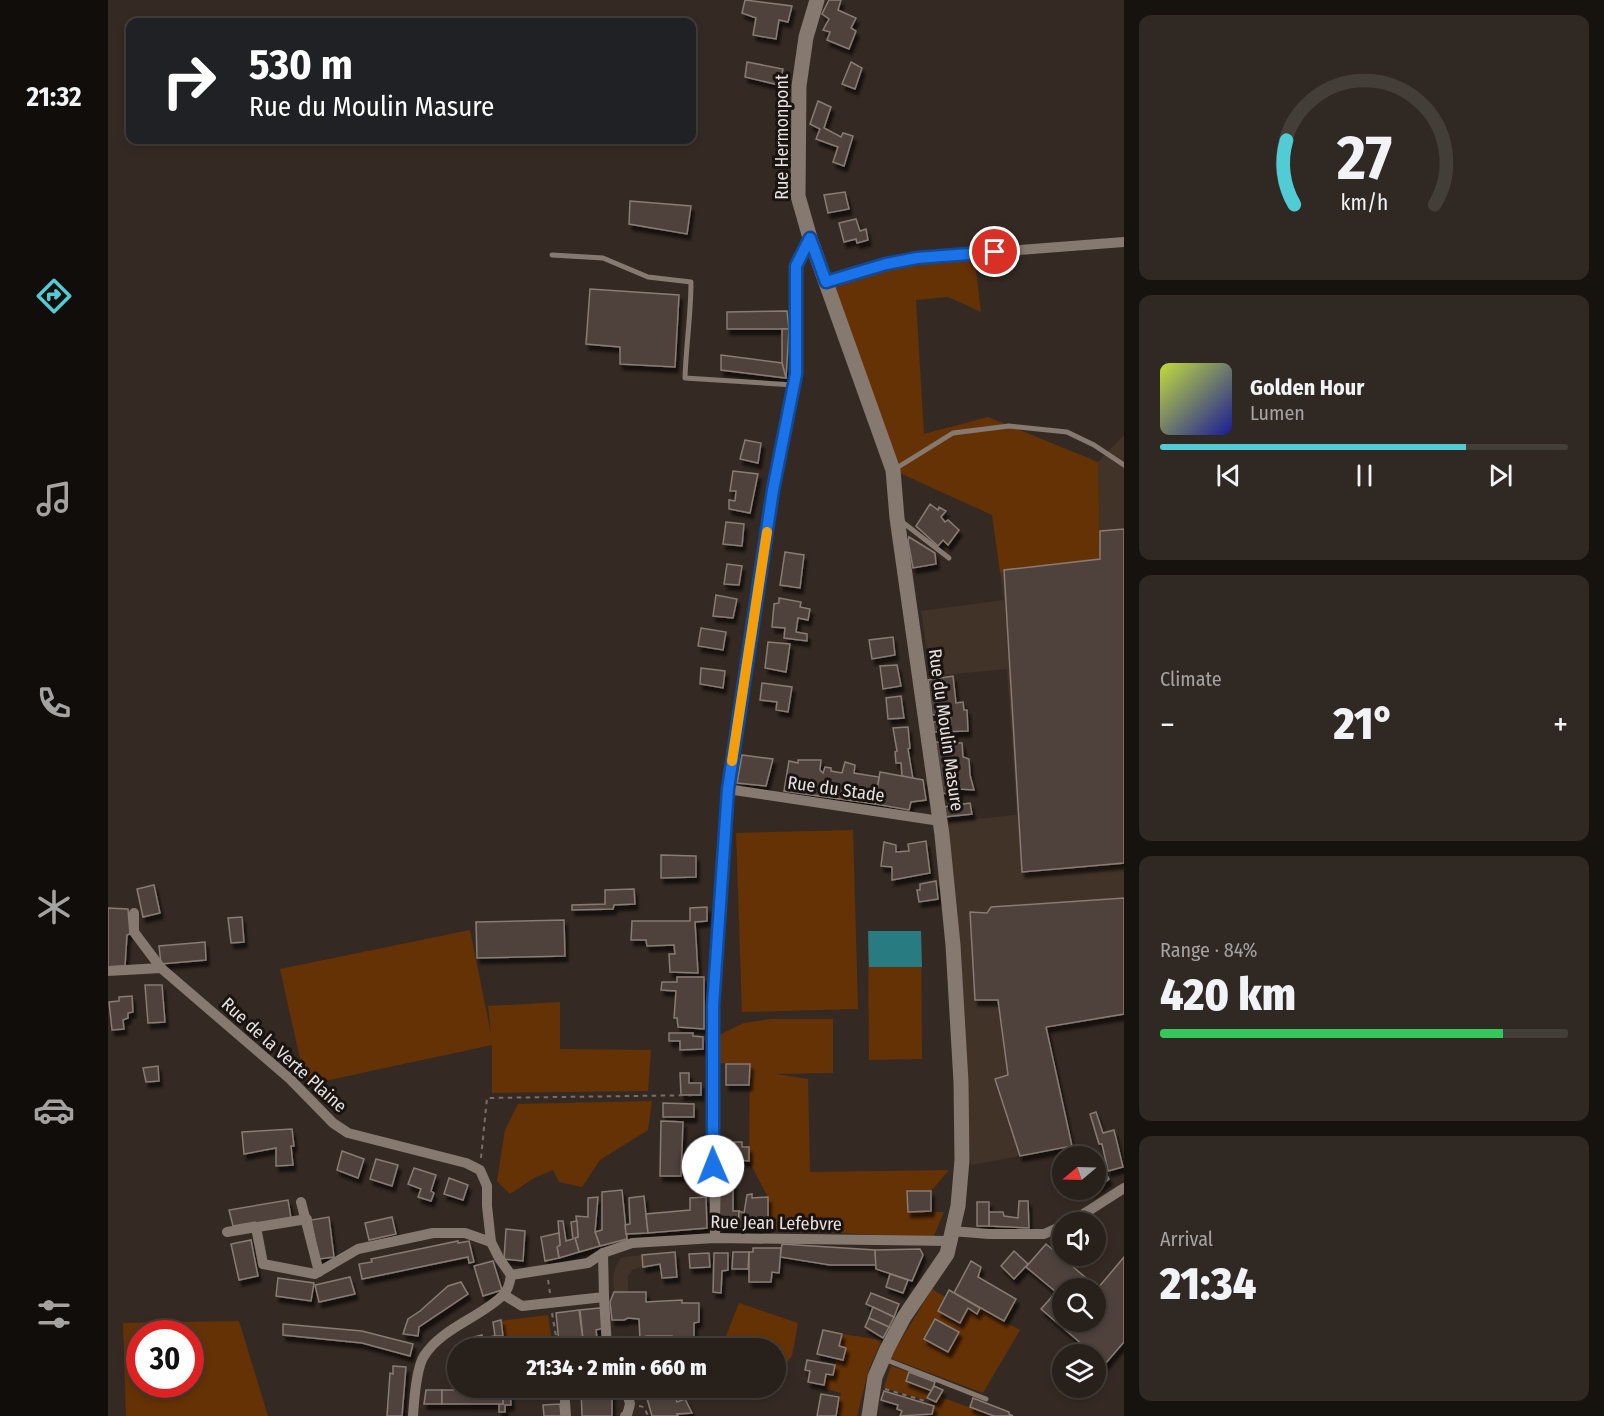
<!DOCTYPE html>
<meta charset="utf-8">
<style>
:root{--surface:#28201a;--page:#302823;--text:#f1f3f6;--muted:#a5a3a2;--line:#443e39;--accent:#51ccd4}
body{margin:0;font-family:"Fira Sans Condensed",sans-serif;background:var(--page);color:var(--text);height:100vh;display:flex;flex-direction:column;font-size:22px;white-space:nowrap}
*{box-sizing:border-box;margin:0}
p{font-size:20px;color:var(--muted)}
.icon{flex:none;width:33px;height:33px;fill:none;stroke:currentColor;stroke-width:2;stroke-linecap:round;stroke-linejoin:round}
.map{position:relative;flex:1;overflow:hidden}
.drawer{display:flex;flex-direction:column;gap:15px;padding:15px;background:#16120e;width:480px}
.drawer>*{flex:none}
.top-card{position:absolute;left:18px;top:18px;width:570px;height:126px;border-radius:12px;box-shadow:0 3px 9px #0003,0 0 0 2px var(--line);background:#202124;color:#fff;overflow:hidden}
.needle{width:39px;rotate:251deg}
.buttons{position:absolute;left:944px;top:1146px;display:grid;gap:12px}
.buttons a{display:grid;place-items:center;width:54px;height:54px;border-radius:50%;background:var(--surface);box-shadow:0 3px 9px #0003,0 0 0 2px var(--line);font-size:30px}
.speed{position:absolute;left:18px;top:1320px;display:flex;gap:12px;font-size:30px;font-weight:700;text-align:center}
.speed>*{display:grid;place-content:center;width:78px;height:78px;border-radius:50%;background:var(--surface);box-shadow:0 3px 9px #0003,0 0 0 2px var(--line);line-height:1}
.speed .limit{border:9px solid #d22;background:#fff;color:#111}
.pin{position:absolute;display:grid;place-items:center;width:51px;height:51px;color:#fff;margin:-26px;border:3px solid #fff;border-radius:50%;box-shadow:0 2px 6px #0007}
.me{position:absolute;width:66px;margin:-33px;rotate:359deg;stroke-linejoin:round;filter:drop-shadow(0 0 4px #0008)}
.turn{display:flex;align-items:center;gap:21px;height:126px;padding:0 24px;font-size:27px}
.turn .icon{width:78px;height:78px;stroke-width:2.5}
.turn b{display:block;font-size:42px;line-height:51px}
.big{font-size:45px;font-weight:800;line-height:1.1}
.drawer .card{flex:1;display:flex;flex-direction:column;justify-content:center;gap:9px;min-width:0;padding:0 21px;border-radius:12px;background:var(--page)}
.drawer .dial{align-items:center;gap:0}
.dial svg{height:156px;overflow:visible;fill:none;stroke:var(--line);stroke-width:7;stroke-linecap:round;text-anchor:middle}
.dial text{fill:var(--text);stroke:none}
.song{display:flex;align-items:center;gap:18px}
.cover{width:72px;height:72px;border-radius:9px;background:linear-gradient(135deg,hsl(70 70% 55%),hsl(240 70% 35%))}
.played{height:6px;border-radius:3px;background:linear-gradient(90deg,var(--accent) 75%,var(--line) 75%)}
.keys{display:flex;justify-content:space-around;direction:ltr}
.heat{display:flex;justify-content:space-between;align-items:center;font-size:33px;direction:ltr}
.charge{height:9px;border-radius:4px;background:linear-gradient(90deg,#34c759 84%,var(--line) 0)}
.trip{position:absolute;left:339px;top:1338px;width:339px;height:60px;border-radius:30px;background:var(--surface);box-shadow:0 3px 9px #0003,0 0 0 2px var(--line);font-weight:800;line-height:60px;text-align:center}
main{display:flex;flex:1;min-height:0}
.dock{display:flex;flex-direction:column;width:108px;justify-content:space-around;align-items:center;background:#100d0a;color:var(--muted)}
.dock .icon{width:42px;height:42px}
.dock .current{color:var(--accent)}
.dock b{font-size:27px;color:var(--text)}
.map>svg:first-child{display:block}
.built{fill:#423328}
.green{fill:#653205;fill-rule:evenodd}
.water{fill:#287b80}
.building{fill:#4f433c;stroke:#887b73;stroke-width:1.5;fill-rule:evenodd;filter:url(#shadow)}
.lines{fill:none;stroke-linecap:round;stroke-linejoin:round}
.path{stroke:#776e68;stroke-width:2;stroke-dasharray:4.5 4.5;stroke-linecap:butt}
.lane{stroke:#857970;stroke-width:5}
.street{stroke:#857970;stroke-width:10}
.secondary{stroke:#857970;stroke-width:15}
.route-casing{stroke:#114b97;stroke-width:15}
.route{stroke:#1a73e8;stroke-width:10}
.slow{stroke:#f59e0b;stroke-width:10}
.labels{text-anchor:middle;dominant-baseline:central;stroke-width:6;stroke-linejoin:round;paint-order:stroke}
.street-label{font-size:18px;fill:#e8e1dd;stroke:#191411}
</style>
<main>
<nav class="dock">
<b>21:32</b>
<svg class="icon current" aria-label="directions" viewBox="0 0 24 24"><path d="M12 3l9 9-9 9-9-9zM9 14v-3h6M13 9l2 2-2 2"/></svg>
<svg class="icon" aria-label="music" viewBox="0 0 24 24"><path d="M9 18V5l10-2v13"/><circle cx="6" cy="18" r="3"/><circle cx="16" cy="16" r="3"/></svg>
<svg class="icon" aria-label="phone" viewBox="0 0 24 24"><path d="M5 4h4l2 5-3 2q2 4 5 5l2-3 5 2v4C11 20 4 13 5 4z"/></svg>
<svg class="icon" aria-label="climate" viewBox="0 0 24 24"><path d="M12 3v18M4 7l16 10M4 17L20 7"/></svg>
<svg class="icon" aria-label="car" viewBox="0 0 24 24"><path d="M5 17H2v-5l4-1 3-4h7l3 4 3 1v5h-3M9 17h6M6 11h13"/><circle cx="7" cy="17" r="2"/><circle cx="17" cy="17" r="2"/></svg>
<svg class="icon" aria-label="filters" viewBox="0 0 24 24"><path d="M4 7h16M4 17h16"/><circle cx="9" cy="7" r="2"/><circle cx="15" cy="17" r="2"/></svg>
</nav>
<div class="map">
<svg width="1016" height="1416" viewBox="0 0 1016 1416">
<defs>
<filter id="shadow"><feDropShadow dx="3" dy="5.5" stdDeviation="1.5" flood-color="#0009"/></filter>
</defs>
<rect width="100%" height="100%" fill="#352a23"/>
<g class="built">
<polygon points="1016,435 1016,1015 938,1028 964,1146 863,1165 846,895 838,822 909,815 899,669 823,676 813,611 896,600 892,572 896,570 992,559 990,462"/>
<polygon points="534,1255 535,1267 525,1269 520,1276 520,1292 506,1292 505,1276 508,1266 513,1258"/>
</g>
<g class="green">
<polygon points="866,254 873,312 840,297 808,300 816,434 880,417 990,462 992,559 892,572 884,515 785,470 718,282"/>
<polygon points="745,830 750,1009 634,1012 628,833"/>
<polygon points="362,930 383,1034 380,1006 452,1002 452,1049 543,1050 540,1091 384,1093 384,1045 198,1085 172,969"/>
<polygon points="760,931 813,931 814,1059 761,1060"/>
<polygon points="663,1019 725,1019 725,1073 668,1074 700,1079 702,1172 841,1170 823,1191 799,1192 800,1212 836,1212 825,1238 660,1229 660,1197 641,1161 642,1064 608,1063 609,1036 636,1023"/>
<polygon points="544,1101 540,1130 492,1160 474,1187 451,1182 445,1170 428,1177 402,1194 389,1181 397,1130 410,1104"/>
<polygon points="824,1289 837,1297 830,1311 851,1323 860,1308 869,1314 872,1308 912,1330 875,1393 782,1358"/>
<polygon points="631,1303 690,1323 684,1356 668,1376 668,1348 619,1348 616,1341"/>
<polygon points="440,1315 444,1342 396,1348 392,1321"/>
<path d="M131,1321L160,1416H18L15,1323ZM32,1334H82V1384H32Z"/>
<polygon points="734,1334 774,1340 761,1369 749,1416 729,1416 733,1393 718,1389 716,1385 718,1374 725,1375 728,1358 736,1360 738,1348 731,1346"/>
<polygon points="783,1366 801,1372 798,1381 821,1392 817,1400 776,1388"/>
<polygon points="830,1396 885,1416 819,1416 820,1413 824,1414"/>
</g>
<polygon class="water" points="760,931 813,931 814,967 761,967"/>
<g class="building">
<polygon points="637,0 684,6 680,22 671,20 668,39 645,35 648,18 634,13"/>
<polygon points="721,0 733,0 730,10 748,18 743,28 748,31 741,49 719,40 722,32 715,30 721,19 714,14"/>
<polygon points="639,62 675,69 671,85 637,77"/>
<polygon points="743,62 754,68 747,89 734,84"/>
<polygon points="710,101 723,107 716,128 733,137 735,133 745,136 736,166 725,162 730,147 708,139 712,129 702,124"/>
<polygon points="737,192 741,209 720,213 716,195"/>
<polygon points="522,201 583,206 579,234 521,224"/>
<polygon points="748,219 752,231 758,229 760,240 749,243 748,239 736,242 731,223"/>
<polygon points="482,289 571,295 567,367 512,364 512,347 478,344"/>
<polygon points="679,311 681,329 619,329 619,312"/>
<polygon points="674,329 681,329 678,378 674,363"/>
<polygon points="613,355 674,363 678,378 613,370"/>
<polygon points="637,440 653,443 650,463 632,459"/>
<polygon points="625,471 650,474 642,513 621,509 621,500 627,501 628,491 622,491"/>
<polygon points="822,504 830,510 831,507 838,511 833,517 837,522 840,520 851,530 840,545 835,540 830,546 808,526"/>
<polygon points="618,522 636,524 634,546 615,544"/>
<polygon points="1016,529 1016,863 914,872 896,570 992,559 992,531"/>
<polygon points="801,537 827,553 828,564 805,568 800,541"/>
<polygon points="677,552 696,555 692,588 672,585"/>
<polygon points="619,564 634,566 631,585 616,584"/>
<polygon points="608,595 629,599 625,618 605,616"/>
<polygon points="671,598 693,602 692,607 702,609 700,620 690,618 688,632 699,634 699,641 676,638 677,628 664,627 666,604 671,603"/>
<polygon points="593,628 618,632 615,650 590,646"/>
<polygon points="785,637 787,655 764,659 761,640"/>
<polygon points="660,642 682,644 678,672 657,668"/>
<polygon points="789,665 793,686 775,689 772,666"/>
<polygon points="593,668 617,671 615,688 592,684"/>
<polygon points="845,676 848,703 855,702 856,710 859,710 860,731 826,732 825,722 843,722 842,713 824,715 820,680"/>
<polygon points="654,683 684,687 680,712 668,710 669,702 652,700"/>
<polygon points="793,696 796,718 780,719 778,698"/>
<polygon points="800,727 802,748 800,749 805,779 794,776 793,763 788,763 787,752 789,751 785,728"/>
<polygon points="827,742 854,743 855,757 861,759 862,775 866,790 851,789 851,795 834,793"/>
<polygon points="634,755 665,759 658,786 629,783"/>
<polygon points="690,760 713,760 712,770 715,773 717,767 723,768 723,771 734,773 737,762 747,765 746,773 771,777 767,804 676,791 681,761 690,763"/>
<polygon points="772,772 815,780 818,800 803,802 801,810 767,804"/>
<polygon points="862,803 864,814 837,817 836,807"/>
<polygon points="818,841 822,873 784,880 784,867 773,866 776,842 788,845 788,852 801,851 800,844"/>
<polygon points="553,855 588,856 588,877 553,878"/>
<polygon points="828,881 830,899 811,902 809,890 812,890 812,884"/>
<polygon points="46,885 52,913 35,917 29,889"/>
<polygon points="526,889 527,904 506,905 505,909 464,910 464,905 497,904 497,890"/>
<polygon points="1016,898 1016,1014 938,1027 964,1146 912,1156 887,1079 900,1075 890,1000 867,1000 862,912 879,913 883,907"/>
<polygon points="599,907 599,921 587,922 590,973 562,972 561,954 567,954 566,945 539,946 538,940 523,940 524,921 582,921 582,908"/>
<polygon points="0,908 20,909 22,934 19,935 17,966 0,967"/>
<polygon points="134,917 136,942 123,943 120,918"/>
<polygon points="456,920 457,956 369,958 368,922"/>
<polygon points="97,942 98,960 53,964 51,946"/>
<polygon points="569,977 596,977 596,1029 570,1027 569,1018 566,1018 568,991 553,990 554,982 569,982"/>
<polygon points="37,985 54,985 57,1022 40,1023"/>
<polygon points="24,996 25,1012 20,1013 20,1018 15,1020 16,1029 4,1030 1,1002 11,1001 11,997"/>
<polygon points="561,1033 585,1033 585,1036 595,1037 595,1049 572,1050 572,1041 561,1041"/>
<polygon points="618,1064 642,1064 641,1085 618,1085"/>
<polygon points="50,1066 51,1081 38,1082 35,1068"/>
<polygon points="572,1073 581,1073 581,1083 593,1083 593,1095 573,1095"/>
<polygon points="555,1103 586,1104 586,1117 555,1117"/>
<polygon points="988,1112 995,1133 1006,1130 1015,1167 1000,1171 994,1144 991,1144 982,1114"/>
<polygon points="553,1121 575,1122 573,1176 552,1176"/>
<polygon points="184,1129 186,1146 183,1146 185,1165 168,1166 168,1148 136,1154 134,1132"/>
<polygon points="626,1142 634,1142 634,1147 641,1147 641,1161 625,1160 624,1154 609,1154 609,1146 626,1146"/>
<polygon points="234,1151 256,1159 250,1178 229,1170"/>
<polygon points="268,1159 290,1165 284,1186 262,1179"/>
<polygon points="608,1161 626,1162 625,1186 609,1187"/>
<polygon points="993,1165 1001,1179 984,1192 983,1190 987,1190 987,1169"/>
<polygon points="306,1168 328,1175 323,1191 326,1193 323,1201 310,1197 313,1189 300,1184"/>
<polygon points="341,1178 360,1185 355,1200 336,1194"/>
<polygon points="625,1186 625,1211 631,1211 630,1229 611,1228 612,1187"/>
<polygon points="514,1190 519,1239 492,1246 487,1232 494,1230 494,1192"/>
<polygon points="799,1191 823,1191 823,1211 800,1212"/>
<polygon points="644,1194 644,1198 660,1197 660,1229 630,1229 631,1211 636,1213 639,1195"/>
<polygon points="536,1196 540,1233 518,1234 517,1225 522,1224 521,1198"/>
<polygon points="490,1197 487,1232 492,1246 471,1252 467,1238 470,1237 468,1216 480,1217 480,1198"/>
<polygon points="598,1197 599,1228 540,1233 538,1214 582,1210 582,1198"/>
<polygon points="180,1200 183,1218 148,1225 147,1222 125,1226 121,1210"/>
<polygon points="911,1201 920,1201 921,1228 881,1226 881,1212 895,1212 896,1216 910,1218"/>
<rect x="869" y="1202" width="12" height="24"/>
<polygon points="221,1217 226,1257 211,1259 203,1220"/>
<polygon points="284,1217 288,1234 261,1240 257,1223"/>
<polygon points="450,1221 455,1221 458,1241 465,1239 463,1222 469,1221 470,1237 467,1238 471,1252 451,1258 449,1247 452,1245"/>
<polygon points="398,1229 417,1231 415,1261 396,1259"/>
<polygon points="451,1233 452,1245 449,1247 451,1258 437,1261 433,1237"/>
<polygon points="143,1240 150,1276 131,1280 123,1244"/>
<polygon points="350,1241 350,1243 361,1241 366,1262 361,1263 360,1257 254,1279 251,1264 264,1262 263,1259"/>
<polygon points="674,1244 767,1250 768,1265 722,1265 672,1257"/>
<path d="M938,1244L990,1288L1016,1257V1342L997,1364L933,1309L948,1292L918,1267ZM954,1288H987V1322H954Z"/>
<polygon points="645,1248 673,1248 671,1273 664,1272 663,1282 641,1282 641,1252 645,1252"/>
<polygon points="812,1249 815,1255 804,1281 768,1269 767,1250"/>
<polygon points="906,1251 920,1264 906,1279 893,1266"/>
<polygon points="567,1252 569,1277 554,1278 552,1264 535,1267 534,1255"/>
<polygon points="625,1252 641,1252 640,1269 624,1269"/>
<polygon points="601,1253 602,1267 582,1268 581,1254"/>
<polygon points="606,1253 620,1253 620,1270 614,1271 613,1293 605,1292"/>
<polygon points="385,1261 394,1290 375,1296 366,1266"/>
<polygon points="863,1261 873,1267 870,1277 908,1299 896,1321 846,1293"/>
<polygon points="782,1274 800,1280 795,1293 778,1287"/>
<polygon points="242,1277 247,1294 211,1302 207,1285"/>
<polygon points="170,1278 206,1283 203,1301 168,1296"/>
<polygon points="353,1282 360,1294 311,1327 310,1336 295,1334 300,1319 312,1311 340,1286"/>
<polygon points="841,1290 872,1308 869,1314 860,1308 852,1323 830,1311"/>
<polygon points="506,1292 538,1292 538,1302 574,1300 574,1303 591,1303 591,1322 586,1323 586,1340 566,1342 564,1336 538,1336 538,1339 532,1339 531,1319 520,1318 516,1320 504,1320 502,1302"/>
<polygon points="763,1293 791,1304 786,1317 758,1304"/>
<polygon points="765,1307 786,1317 781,1327 761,1318"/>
<polygon points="491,1308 494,1310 496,1328 488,1330 489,1338 475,1339 472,1310"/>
<polygon points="471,1310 475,1340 451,1343 448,1313"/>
<polygon points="761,1318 781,1327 775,1338 757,1327"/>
<polygon points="827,1319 851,1332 840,1352 816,1339"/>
<polygon points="393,1320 395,1336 387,1336 385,1322"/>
<polygon points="175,1324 254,1331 305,1344 302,1356 254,1343 175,1335"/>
<polygon points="715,1330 734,1334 731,1346 738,1348 735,1360 709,1354"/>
<polygon points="374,1335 375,1339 386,1336 389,1348 369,1348 366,1337"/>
<polygon points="699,1360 727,1365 725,1375 718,1374 716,1385 700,1382 702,1371 697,1370"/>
<polygon points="285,1366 298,1367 294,1416 279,1416 282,1373 285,1374"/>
<polygon points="801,1372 827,1382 824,1391 798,1381"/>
<polygon points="826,1386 835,1390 828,1402 819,1398"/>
<polygon points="473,1388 504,1388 504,1416 474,1416"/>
<polygon points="536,1388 564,1388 569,1402 577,1399 584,1413 569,1414 570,1416 544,1416"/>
<polygon points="402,1389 403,1405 397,1405 397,1412 391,1412 391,1404 395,1404 395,1390"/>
<polygon points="318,1390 334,1390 334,1404 316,1404"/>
<rect x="334" y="1390" width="61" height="14"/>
<polygon points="776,1391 826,1406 824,1414 792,1416 794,1411 789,1409 790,1405 773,1400"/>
<polygon points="713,1394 731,1397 728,1416 709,1416"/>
<polygon points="865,1398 901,1412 901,1414 905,1416 886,1416 862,1407"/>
<polygon points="452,1404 453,1416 436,1416 435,1405"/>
</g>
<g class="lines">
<g class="path">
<polyline points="373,1158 379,1098 595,1095"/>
<polyline points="440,1280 442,1293"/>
<polyline points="444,1313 450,1348"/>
<polyline points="777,1389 817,1401"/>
<polyline points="531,1406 536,1407 540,1416"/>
</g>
<g class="lane">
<path d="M444,255L495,258L540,277L583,282C583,314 578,346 577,378L686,385"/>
<polyline points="787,469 845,433 901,426 959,432 986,445 1016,465"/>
<polyline points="793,521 841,558"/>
<polyline points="776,1359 878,1399"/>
</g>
<g class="street">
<polyline points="718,282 778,264 809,258 1016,242"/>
<polyline points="619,789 832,821"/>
<polyline points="26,913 26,932 53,968"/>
<path d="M0,971L53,968L182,1079L225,1123L240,1133L358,1163L372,1170L379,1186V1206L383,1242L391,1258L403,1275C402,1283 400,1291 394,1296C371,1318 334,1328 316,1356C308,1368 306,1401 305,1416"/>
<polyline points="193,1202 211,1272"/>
<polyline points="963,1222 1016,1188"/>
<polyline points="148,1227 155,1264 207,1274 250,1249 325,1233 357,1233 383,1242"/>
<polyline points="844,1231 881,1234 936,1234 954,1226"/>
<polyline points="119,1232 199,1219"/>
<polyline points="607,1238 605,1006 619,789 665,490 688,374 688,266 702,238"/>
<polyline points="403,1275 480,1263 495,1253 524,1243 607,1238 842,1241"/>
<polyline points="396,1295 414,1306 496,1297 495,1253"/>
<polyline points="496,1297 499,1348"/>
<polyline points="456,1388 458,1416"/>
<polyline points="517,1416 519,1415 522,1404 518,1388"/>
</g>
<polyline class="secondary" points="709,0 698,37 691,86 690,196 702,238 785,470 789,518 834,835 845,945 853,1082 854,1160 850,1206 839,1254 796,1317 779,1349 767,1377 761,1416"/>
</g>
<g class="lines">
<g class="route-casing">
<polyline id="route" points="605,1166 605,1006 620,789 665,490 688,374 688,266 702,238 718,282 778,264 809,258 887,252"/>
</g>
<use href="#route" class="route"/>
<polyline class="slow" points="624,761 659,532"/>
</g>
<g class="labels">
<g class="street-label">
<text transform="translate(674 137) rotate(-90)">Rue Hermonpont</text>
<text transform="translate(838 730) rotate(82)">Rue du Moulin Masure</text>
<text transform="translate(728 789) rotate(8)">Rue du Stade</text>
<text transform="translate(176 1055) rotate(42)">Rue de la Verte Plaine</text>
<text transform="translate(668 1223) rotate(1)">Rue Jean Lefebvre</text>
</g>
</g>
</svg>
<div class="buttons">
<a><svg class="needle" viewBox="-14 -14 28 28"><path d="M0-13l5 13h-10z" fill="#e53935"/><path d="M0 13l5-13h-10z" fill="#a5a3a2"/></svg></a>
<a><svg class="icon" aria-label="sound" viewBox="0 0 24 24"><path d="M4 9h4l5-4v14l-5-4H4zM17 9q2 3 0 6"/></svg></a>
<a><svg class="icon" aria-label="search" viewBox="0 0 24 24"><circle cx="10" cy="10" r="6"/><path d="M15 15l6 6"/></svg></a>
<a><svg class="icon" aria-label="layers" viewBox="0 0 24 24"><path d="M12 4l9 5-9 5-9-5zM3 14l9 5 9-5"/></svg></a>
</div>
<div class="speed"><div class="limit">30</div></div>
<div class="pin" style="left:887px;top:252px;background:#d93025"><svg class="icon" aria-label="arrive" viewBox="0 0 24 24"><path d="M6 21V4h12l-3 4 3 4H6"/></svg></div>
<svg class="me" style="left:605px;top:1166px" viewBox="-20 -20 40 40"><circle r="19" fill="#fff"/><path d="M0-13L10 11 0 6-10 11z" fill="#1a73e8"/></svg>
<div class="trip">21:34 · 2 min · 660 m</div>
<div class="top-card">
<div class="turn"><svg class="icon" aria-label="right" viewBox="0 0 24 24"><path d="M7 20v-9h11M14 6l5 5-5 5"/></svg><div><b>530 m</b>Rue du Moulin Masure</div></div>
</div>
</div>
<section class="drawer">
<div class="card dial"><svg viewBox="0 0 100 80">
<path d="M14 69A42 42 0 1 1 86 69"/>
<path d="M14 69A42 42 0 0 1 10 36" stroke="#51ccd4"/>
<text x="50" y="56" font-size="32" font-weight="700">27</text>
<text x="50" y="72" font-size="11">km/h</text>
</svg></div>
<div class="card">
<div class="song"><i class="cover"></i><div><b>Golden Hour</b><p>Lumen</p></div></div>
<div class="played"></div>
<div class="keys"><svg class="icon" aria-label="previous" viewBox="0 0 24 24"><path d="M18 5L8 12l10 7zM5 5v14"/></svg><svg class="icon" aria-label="pause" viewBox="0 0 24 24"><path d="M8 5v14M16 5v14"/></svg><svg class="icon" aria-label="next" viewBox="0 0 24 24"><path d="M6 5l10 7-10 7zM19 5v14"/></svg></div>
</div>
<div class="card"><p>Climate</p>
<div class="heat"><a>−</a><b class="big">21°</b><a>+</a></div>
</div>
<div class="card"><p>Range · 84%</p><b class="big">420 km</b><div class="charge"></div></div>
<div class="card"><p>Arrival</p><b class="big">21:34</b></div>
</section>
</main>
